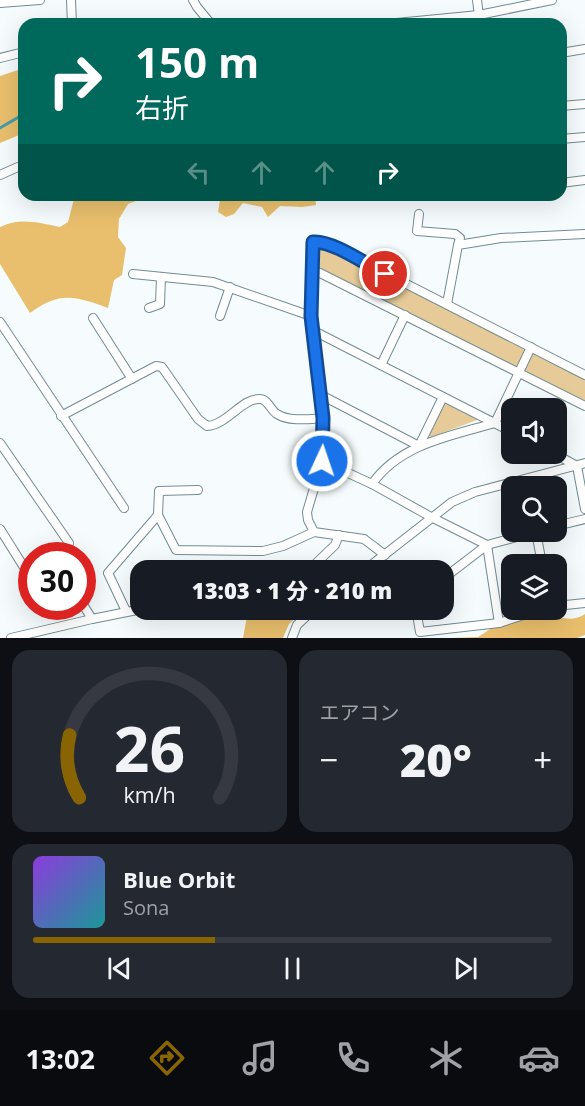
<!DOCTYPE html>
<html lang="ja">
<meta charset="utf-8">
<style>
:root{--surface:#171b24;--page:#242831;--text:#f1f3f6;--muted:#9ea1a6;--line:#363941;--accent:#896402}
body{margin:0;font-family:"Open Sans","Noto Sans JP",sans-serif;background:var(--page);color:var(--text);height:100vh;display:flex;flex-direction:column;font-size:22px;white-space:nowrap}
*{box-sizing:border-box;margin:0}
p{font-size:20px;color:var(--muted)}
.icon{flex:none;width:33px;height:33px;fill:none;stroke:currentColor;stroke-width:2;stroke-linecap:round;stroke-linejoin:round}
.map{position:relative;height:638px;overflow:hidden}
.drawer{display:flex;flex-direction:column;gap:12px;padding:12px;background:#0d0f14;flex:1}
.drawer>*{flex:none}
.banner{position:absolute;left:18px;top:18px;width:549px;height:183px;border-radius:18px;box-shadow:0 6px 24px #0002;background:#00695c;color:#fff;overflow:hidden}
.tools{position:absolute;left:501px;top:398px;display:grid;gap:12px}
.tools a{display:grid;place-items:center;width:66px;height:66px;border-radius:12px;background:var(--surface);box-shadow:0 6px 24px #0002;font-size:30px}
.speed{position:absolute;left:18px;top:542px;display:flex;gap:12px;font-size:30px;font-weight:700;text-align:center}
.speed>*{display:grid;place-content:center;width:78px;height:78px;border-radius:50%;background:var(--surface);box-shadow:0 6px 24px #0002;line-height:1}
.speed .limit{border:9px solid #d22;background:#fff;color:#111}
.pin{position:absolute;display:grid;place-items:center;width:51px;height:51px;color:#fff;margin:-26px;border:3px solid #fff;border-radius:50%;box-shadow:0 2px 6px #0007}
.me{position:absolute;width:66px;margin:-33px;rotate:3deg;stroke-linejoin:round;filter:drop-shadow(0 0 4px #0008)}
.turn{display:flex;align-items:center;gap:21px;height:126px;padding:0 18px;font-size:27px}
.turn .icon{width:78px;height:78px;stroke-width:2.5}
.turn b{display:block;font-size:42px;line-height:51px}
.lanes{display:flex;align-items:center;height:57px;padding:0 18px;background:#0003;justify-content:center;gap:30px;direction:ltr}
.lanes .off{opacity:.35}
.big{font-size:45px;font-weight:800;line-height:1.1}
.drawer .card{flex:1;display:flex;flex-direction:column;justify-content:center;gap:9px;min-width:0;padding:0 21px;border-radius:18px;background:var(--page)}
.drawer .dial{align-items:center;gap:0}
.dial svg{height:156px;overflow:visible;fill:none;stroke:var(--line);stroke-width:7;stroke-linecap:round;text-anchor:middle}
.dial text{fill:var(--text);stroke:none}
.song{display:flex;align-items:center;gap:18px}
.cover{width:72px;height:72px;border-radius:9px;background:linear-gradient(135deg,hsl(270 70% 55%),hsl(180 70% 35%))}
.played{height:6px;border-radius:3px;background:linear-gradient(90deg,var(--accent) 35%,var(--line) 35%)}
.keys{display:flex;justify-content:space-around;direction:ltr}
.heat{display:flex;justify-content:space-between;align-items:center;font-size:33px;direction:ltr}
.drawer .tiles{flex:1;display:grid;gap:12px;grid-template-columns:1fr 1fr}
.card:last-child{grid-column:span 2}
.trip{position:absolute;left:130px;top:560px;width:324px;height:60px;border-radius:18px;background:var(--surface);box-shadow:0 6px 24px #0002;font-weight:800;line-height:60px;text-align:center}
.dock{display:flex;height:96px;justify-content:space-around;align-items:center;background:#090b0e;color:var(--muted)}
.dock .icon{width:42px;height:42px}
.dock .selected{color:var(--accent)}
.dock b{font-size:27px;color:var(--text)}
.map>svg:first-child{display:block}
.green{fill:#e6cb98}
.forest{fill:#e9bf6d}
.lines{fill:none;stroke-linecap:round;stroke-linejoin:round}
.stream{stroke:#459cae;stroke-width:3}
.minor-casing{stroke:#718c93;stroke-width:10}
.minor{stroke:#fff;stroke-width:8}
.route-casing{stroke:#114b97;stroke-width:15}
.route{stroke:#1a73e8;stroke-width:10}
</style>
<div class="map">
<svg width="585" height="638" viewBox="0 0 585 638">
<rect width="100%" height="100%" fill="#f6fcfd"/>
<g class="green">
<path d="M321,247L438,302L585,377V401L324,270C314,264 313,256 321,247Z"/>
<polygon points="446,402 480,419 431,437 428,435 442,405"/>
</g>
<g class="forest">
<polygon points="24,68 24,133 0,143 0,76"/>
<path d="M75,195H151L128,204L119,219L118,237L126,248L122,275L114,280L108,308C75,296 60,291 30,313L0,264V227C20,217 39,223 60,227L68,222Z"/>
<polygon points="212,195 315,195 316,205 302,207 280,206 268,217 262,207 243,203 234,214 226,217 218,212 220,200"/>
<polygon points="257,609 306,609 289,624 283,638 243,638 248,611"/>
<path d="M545,609C559,618 571,623 585,614V635L577,638H450L478,637L498,624Z"/>
</g>
<g class="lines">
<polyline class="stream" points="0,128 24,114"/>
<g class="minor-casing">
<g id="minor">
<polyline points="71,0 72,24"/>
<polyline points="193,0 197,7 211,24"/>
<polyline points="477,0 480,24"/>
<polyline points="0,3 40,0"/>
<polyline points="386,24 479,15 552,0"/>
<polyline points="561,53 585,49"/>
<polyline points="0,58 24,52"/>
<polyline points="561,106 585,104"/>
<polyline points="561,139 585,137"/>
<polyline points="0,175 18,167"/>
<polyline points="561,183 585,180"/>
<polyline points="419,214 417,231 455,234 460,238 458,245"/>
<polyline points="312,269 585,406"/>
<polyline points="133,274 213,282 311,316"/>
<polyline points="447,304 458,245 501,238 585,234"/>
<polyline points="149,308 160,304 161,277"/>
<polyline points="220,316 230,287"/>
<polyline points="93,318 132,379"/>
<polyline points="0,322 124,508"/>
<polyline points="312,330 512,432"/>
<polyline points="381,365 405,315"/>
<polyline points="321,395 419,446"/>
<path d="M61,416L156,366L162,367L198,419L207,426C227,425 242,398 260,399C268,399 271,411 277,414C289,422 309,419 323,418"/>
<polyline points="0,443 69,543"/>
<polyline points="419,446 443,397"/>
<polyline points="553,453 577,466 585,509"/>
<path d="M322,461L372,484C400,444 450,436 495,423L531,347"/>
<polyline points="372,484 431,517 487,545 499,623"/>
<polyline points="158,515 159,491 198,490"/>
<polyline points="556,526 585,519"/>
<polyline points="0,529 32,580"/>
<polyline points="536,532 542,564"/>
<polyline points="385,555 364,539 314,532 308,520 307,512 322,461 324,433 311,316 313,242 319,241 330,245 585,375"/>
<polyline points="309,570 335,545 339,535"/>
<polyline points="365,570 452,502 475,492 585,463"/>
<polyline points="444,578 487,545 539,531"/>
<polyline points="82,603 92,619 142,609"/>
<polyline points="556,606 585,603"/>
<polyline points="416,609 420,632 499,623 542,609"/>
<polyline points="126,611 108,573 158,515 176,550 263,551 283,546 314,532"/>
<polyline points="11,638 92,619"/>
<polyline points="292,638 297,625 314,609"/>
</g>
</g>
<use href="#minor" class="minor"/>
</g>
<g class="lines">
<g class="route-casing">
<path id="route" d="M322,461L323,418L311,316L313,242C332,240 367,265 385,274"/>
</g>
<use href="#route" class="route"/>
</g>
</svg>
<div class="tools">
<a><svg class="icon" aria-label="sound" viewBox="0 0 24 24"><path d="M4 9h4l5-4v14l-5-4H4zM17 9q2 3 0 6"/></svg></a>
<a><svg class="icon" aria-label="search" viewBox="0 0 24 24"><circle cx="10" cy="10" r="6"/><path d="M15 15l6 6"/></svg></a>
<a><svg class="icon" aria-label="layers" viewBox="0 0 24 24"><path d="M12 4l9 5-9 5-9-5zM3 14l9 5 9-5"/></svg></a>
</div>
<div class="speed"><div class="limit">30</div></div>
<div class="pin" style="left:385px;top:274px;background:#d93025"><svg class="icon" aria-label="arrive" viewBox="0 0 24 24"><path d="M6 21V4h12l-3 4 3 4H6"/></svg></div>
<svg class="me" style="left:322px;top:461px" viewBox="-20 -20 40 40"><circle r="17" fill="#1a73e8" stroke="#fff" stroke-width="3"/><path d="M0-11L8 9 0 5-8 9z" fill="#fff"/></svg>
<div class="trip">13:03 · 1 分 · 210 m</div>
<div class="banner">
<div class="turn"><svg class="icon" aria-label="right" viewBox="0 0 24 24"><path d="M7 20v-9h11M14 6l5 5-5 5"/></svg><div><b>150 m</b>右折</div></div>
<div class="lanes"><svg class="icon off" aria-label="left" viewBox="0 0 24 24"><path d="M17 20v-9H6M10 6l-5 5 5 5"/></svg><svg class="icon off" aria-label="ahead" viewBox="0 0 24 24"><path d="M12 20V5M6 11l6-6 6 6"/></svg><svg class="icon off" aria-label="ahead" viewBox="0 0 24 24"><path d="M12 20V5M6 11l6-6 6 6"/></svg><svg class="icon" aria-label="right" viewBox="0 0 24 24"><path d="M7 20v-9h11M14 6l5 5-5 5"/></svg></div>
</div>
</div>
<section class="drawer">
<div class="tiles">
<div class="card dial"><svg viewBox="0 0 100 80">
<path d="M14 69A42 42 0 1 1 86 69"/>
<path d="M14 69A42 42 0 0 1 9 37" stroke="#896402"/>
<text x="50" y="56" font-size="32" font-weight="700">26</text>
<text x="50" y="72" font-size="11">km/h</text>
</svg></div>
<div class="card"><p>エアコン</p>
<div class="heat"><a>−</a><b class="big">20°</b><a>+</a></div>
</div>
<div class="card">
<div class="song"><i class="cover"></i><div><b>Blue Orbit</b><p>Sona</p></div></div>
<div class="played"></div>
<div class="keys"><svg class="icon" aria-label="previous" viewBox="0 0 24 24"><path d="M18 5L8 12l10 7zM5 5v14"/></svg><svg class="icon" aria-label="pause" viewBox="0 0 24 24"><path d="M8 5v14M16 5v14"/></svg><svg class="icon" aria-label="next" viewBox="0 0 24 24"><path d="M6 5l10 7-10 7zM19 5v14"/></svg></div>
</div>
</div>
</section>
<nav class="dock">
<b>13:02</b>
<svg class="icon selected" aria-label="directions" viewBox="0 0 24 24"><path d="M12 3l9 9-9 9-9-9zM9 14v-3h6M13 9l2 2-2 2"/></svg>
<svg class="icon" aria-label="music" viewBox="0 0 24 24"><path d="M9 18V5l10-2v13"/><circle cx="6" cy="18" r="3"/><circle cx="16" cy="16" r="3"/></svg>
<svg class="icon" aria-label="phone" viewBox="0 0 24 24"><path d="M5 4h4l2 5-3 2q2 4 5 5l2-3 5 2v4C11 20 4 13 5 4z"/></svg>
<svg class="icon" aria-label="climate" viewBox="0 0 24 24"><path d="M12 3v18M4 7l16 10M4 17L20 7"/></svg>
<svg class="icon" aria-label="car" viewBox="0 0 24 24"><path d="M5 17H2v-5l4-1 3-4h7l3 4 3 1v5h-3M9 17h6M6 11h13"/><circle cx="7" cy="17" r="2"/><circle cx="17" cy="17" r="2"/></svg>
</nav>
